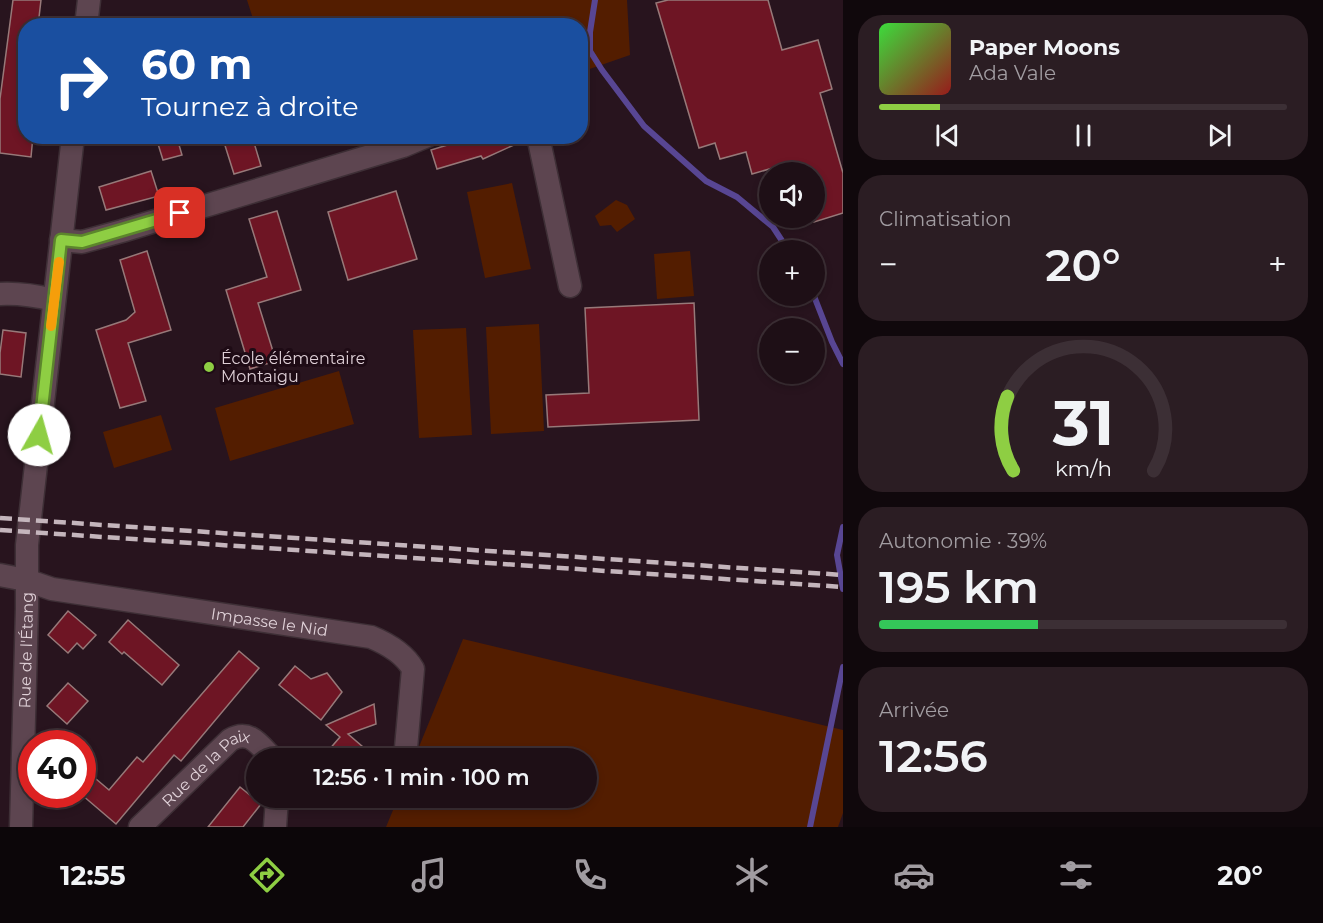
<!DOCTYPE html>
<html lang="fr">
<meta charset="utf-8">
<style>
:root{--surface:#1e0f16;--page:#2b1d23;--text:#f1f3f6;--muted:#a19ca1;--line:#3c2f35;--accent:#8ece43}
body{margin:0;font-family:Montserrat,sans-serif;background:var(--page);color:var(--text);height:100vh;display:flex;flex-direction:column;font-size:22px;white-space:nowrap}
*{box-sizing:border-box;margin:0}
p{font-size:20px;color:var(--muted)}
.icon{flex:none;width:33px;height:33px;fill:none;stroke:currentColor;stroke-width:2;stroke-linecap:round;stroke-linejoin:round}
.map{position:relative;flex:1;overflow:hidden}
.sheet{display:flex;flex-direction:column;gap:15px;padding:15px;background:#10080c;width:480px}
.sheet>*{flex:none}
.top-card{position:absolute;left:18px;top:18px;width:570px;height:126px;border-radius:24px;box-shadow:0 3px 9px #0003,0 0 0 2px var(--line);background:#1a4fa0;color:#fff;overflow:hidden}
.fabs{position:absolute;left:759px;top:162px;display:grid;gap:12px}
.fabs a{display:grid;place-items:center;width:66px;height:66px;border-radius:50%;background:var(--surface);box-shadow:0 3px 9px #0003,0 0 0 2px var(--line);font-size:30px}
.speed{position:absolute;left:18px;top:730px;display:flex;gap:12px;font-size:30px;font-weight:700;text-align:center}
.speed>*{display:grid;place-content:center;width:78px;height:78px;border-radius:50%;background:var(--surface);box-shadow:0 3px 9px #0003,0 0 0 2px var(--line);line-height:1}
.speed .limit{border:9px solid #d22;background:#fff;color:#111}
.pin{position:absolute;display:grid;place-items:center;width:51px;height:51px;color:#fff;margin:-26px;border-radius:12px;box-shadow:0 3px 9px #0006}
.me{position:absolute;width:66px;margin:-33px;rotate:7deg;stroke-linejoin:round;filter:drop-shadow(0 0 4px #0008)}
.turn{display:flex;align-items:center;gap:21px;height:126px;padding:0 24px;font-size:27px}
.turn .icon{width:78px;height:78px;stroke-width:2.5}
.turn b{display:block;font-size:42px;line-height:51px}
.big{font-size:45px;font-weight:600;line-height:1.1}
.sheet .tile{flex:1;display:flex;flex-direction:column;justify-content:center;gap:9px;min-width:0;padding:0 21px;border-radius:24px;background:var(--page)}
.sheet .dial{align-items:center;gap:0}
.dial svg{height:156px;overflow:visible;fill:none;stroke:var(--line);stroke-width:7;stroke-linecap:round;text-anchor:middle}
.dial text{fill:var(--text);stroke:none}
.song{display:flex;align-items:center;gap:18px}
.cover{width:72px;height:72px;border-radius:9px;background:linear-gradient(135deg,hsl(120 70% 55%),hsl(0 70% 35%))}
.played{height:6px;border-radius:3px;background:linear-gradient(90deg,var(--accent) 15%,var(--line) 15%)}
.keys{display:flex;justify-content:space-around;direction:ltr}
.heat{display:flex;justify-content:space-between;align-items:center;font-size:33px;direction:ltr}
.charge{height:9px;border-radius:4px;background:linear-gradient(90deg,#34c759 39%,var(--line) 0)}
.trip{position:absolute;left:246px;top:748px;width:351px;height:60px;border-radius:30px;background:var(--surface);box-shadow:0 3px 9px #0003,0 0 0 2px var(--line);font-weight:600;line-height:60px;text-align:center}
.tabs{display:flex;height:96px;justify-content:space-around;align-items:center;background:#0c0609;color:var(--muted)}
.tabs .icon{width:42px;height:42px}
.tabs .selected{color:var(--accent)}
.tabs b{font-size:27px;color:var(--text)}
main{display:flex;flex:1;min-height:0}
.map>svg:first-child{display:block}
.green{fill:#531d00}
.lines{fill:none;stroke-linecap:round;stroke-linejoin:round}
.stream{stroke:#584693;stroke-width:6}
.building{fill:#6e1524;stroke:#977979;stroke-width:1.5}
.minor-casing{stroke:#3e2f36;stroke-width:25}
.minor{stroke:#5d4550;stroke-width:22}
.rail{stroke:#c4b5bc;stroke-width:4.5;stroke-dasharray:12 6;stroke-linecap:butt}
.route-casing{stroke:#5c862c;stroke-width:15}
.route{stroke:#8ece43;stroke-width:10}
.slow{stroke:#f59e0b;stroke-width:10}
.poi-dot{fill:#8ece43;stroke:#1e0b15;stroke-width:2}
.labels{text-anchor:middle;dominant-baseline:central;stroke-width:6;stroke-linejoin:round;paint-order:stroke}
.poi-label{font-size:16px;fill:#dfd0d7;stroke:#1e0b15;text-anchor:start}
.street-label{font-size:16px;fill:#dfd0d7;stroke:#1e0b15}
</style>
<main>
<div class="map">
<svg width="843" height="827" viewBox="0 0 843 827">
<rect width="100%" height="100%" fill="#28141e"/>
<g class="green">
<polygon points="247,0 627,0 630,55 581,72 580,26 255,25"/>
<polygon points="512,183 531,269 485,278 467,192"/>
<polygon points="616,200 627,205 635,219 617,232 611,225 600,226 595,216"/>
<polygon points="690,251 694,296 657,299 654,254"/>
<polygon points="539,324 544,431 491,434 486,327"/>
<polygon points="466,328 472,435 419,438 413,330"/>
<polygon points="339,371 354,424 230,461 215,408"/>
<polygon points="161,415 172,450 114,468 103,432"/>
<polygon points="463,639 843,730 843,813 838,827 386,827 398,798 586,798 586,759 414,759"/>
</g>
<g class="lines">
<g class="stream">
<polyline points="595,0 590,32 590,51 602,70 644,126 706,181 737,197 773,227 788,250"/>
<polyline points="814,296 832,342 843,364"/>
<polyline points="843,527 837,555 843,589"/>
<polyline points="810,827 843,667"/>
</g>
</g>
<g class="building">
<polygon points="13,0 41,0 38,26 26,26 26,136 33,136 31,157 0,153 0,99"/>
<polygon points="668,0 768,0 782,50 818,40 832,89 820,93 843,173 843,213 814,222 814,172 790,172 787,164 752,174 746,152 720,159 715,143 699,148 656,3"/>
<polygon points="222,136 252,136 261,166 234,174"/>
<polygon points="477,136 525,136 525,140 483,159 481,156 437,169 431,150"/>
<polygon points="177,138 182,155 163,160 158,144"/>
<polygon points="151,171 159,196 106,210 99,187"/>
<polygon points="396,191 417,259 348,280 328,212"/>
<polygon points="277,211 301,290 258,303 276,361 250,369 226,290 267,277 249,219"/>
<polygon points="147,251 171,330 128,343 146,401 120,408 96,330 126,320 135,312 120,260"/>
<polygon points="694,303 699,420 548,427 546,395 589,393 585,308"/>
<polygon points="3,330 26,333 21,377 0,374 0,353"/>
<polygon points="68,611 96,635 83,649 77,643 68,653 48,635"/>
<polygon points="128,620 179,665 162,685 124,652 122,654 109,642"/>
<polygon points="239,651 259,668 181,761 174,755 116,824 82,795 82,767 109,790 137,757 143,762"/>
<polygon points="295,666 311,679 327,673 342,692 321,720 279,685"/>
<polygon points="68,683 88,701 67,724 47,706"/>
<polygon points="374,704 376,724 348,734 377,759 321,759 340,737 326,725"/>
<polygon points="240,787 261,804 243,827 208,827"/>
</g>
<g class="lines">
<g class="minor-casing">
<g id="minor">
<polyline points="86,26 89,0"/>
<polyline points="538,136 570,286"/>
<polyline points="61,240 82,242 122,231 403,146 427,136"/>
<path d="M0,294C18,293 37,296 54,300"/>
<path id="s1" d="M0,575L26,580L52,589L371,637C388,644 404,653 413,669L405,759"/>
<path id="s2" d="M21,827L27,608V545L73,136"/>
<path id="s3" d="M140,827L230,740C250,728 260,746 273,759"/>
<polyline points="275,827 277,798"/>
</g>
</g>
<use href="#minor" class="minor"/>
<g class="rail">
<polyline points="0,518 843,575"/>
<polyline points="0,530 843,587"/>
</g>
</g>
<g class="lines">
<g class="route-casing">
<polyline id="route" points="39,435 61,240 82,242 180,213"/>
</g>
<use href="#route" class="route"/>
<polyline class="slow" points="51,326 59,262"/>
</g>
<circle class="poi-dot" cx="209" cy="367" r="6"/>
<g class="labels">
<g class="poi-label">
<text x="221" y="358">École élémentaire<tspan x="221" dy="18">Montaigu</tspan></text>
</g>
<g class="street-label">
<text stroke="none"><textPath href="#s1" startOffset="274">Impasse le Nid</textPath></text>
<text stroke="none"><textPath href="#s2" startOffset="177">Rue de l'Étang</textPath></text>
<text stroke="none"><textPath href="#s3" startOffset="90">Rue de la Paix</textPath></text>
</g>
</g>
</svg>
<div class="fabs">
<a><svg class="icon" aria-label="sound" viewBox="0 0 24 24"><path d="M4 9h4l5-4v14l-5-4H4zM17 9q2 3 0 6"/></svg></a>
<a>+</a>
<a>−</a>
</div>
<div class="speed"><div class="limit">40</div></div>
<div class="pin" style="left:180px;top:213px;background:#d93025"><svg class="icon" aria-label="arrive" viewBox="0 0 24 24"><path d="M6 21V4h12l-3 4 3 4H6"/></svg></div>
<svg class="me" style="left:39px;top:435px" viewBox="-20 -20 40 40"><circle r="19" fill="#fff"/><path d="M0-13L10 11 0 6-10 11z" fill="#8ece43"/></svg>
<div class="trip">12:56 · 1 min · 100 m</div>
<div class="top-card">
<div class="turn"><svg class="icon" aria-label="right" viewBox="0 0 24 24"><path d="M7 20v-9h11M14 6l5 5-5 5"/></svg><div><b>60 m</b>Tournez à droite</div></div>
</div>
</div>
<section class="sheet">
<div class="tile">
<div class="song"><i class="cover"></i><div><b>Paper Moons</b><p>Ada Vale</p></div></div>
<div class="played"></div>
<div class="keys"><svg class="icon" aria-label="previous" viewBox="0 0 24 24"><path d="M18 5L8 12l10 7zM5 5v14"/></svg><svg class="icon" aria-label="pause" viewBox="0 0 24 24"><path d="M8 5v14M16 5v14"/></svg><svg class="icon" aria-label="next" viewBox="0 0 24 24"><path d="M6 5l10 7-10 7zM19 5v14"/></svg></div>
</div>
<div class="tile"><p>Climatisation</p>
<div class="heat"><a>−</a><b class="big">20°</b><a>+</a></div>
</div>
<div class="tile dial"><svg viewBox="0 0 100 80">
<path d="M14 69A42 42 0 1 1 86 69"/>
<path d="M14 69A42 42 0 0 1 11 31" stroke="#8ece43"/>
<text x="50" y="56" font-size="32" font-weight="700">31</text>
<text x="50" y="72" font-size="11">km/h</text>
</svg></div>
<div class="tile"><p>Autonomie · 39%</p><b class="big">195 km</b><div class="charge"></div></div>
<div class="tile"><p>Arrivée</p><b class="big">12:56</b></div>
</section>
</main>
<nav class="tabs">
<b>12:55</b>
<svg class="icon selected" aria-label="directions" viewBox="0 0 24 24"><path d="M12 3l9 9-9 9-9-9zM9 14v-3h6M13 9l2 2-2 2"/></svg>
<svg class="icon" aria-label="music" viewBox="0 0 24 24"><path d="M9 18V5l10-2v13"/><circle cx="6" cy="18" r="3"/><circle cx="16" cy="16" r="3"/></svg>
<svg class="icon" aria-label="phone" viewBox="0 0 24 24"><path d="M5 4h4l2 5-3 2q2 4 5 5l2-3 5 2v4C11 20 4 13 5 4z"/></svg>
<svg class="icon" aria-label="climate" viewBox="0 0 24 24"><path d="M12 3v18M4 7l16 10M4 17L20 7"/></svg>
<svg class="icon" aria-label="car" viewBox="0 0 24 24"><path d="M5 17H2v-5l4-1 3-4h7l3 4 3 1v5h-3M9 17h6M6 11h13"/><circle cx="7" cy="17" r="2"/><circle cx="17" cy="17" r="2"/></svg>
<svg class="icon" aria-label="filters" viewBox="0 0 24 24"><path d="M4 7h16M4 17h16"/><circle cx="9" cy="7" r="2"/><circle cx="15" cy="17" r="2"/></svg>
<b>20°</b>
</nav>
